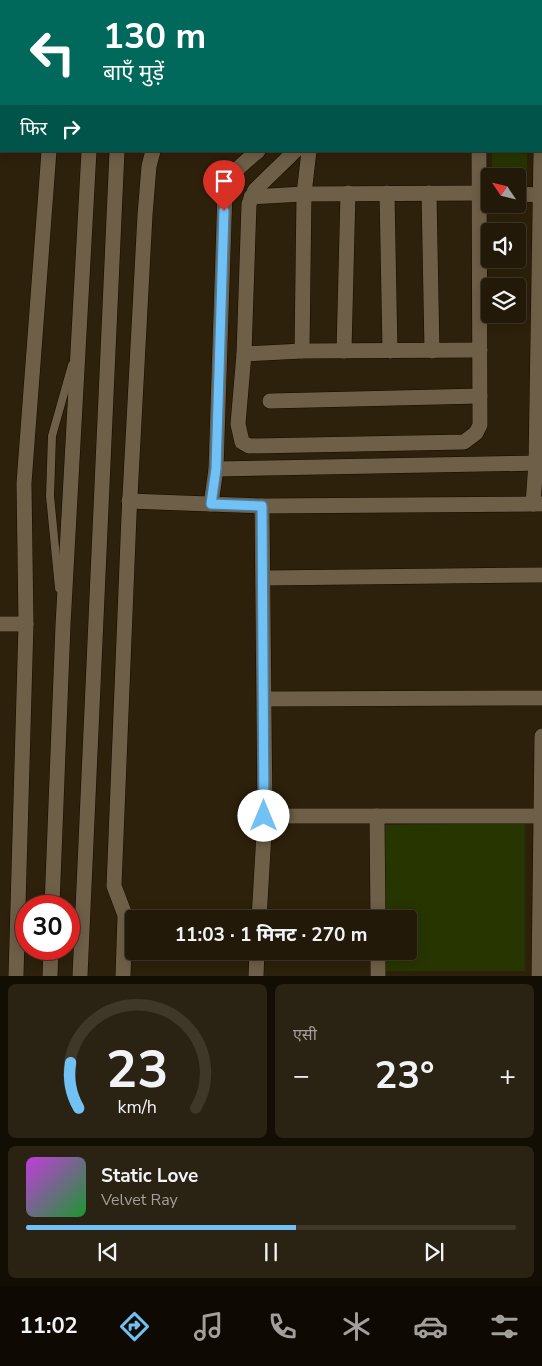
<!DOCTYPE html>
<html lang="hi">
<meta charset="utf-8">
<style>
:root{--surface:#221908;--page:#2a2212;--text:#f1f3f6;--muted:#a2a09c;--line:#3f3829;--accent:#72c1f5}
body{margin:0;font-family:"Nunito Sans","Noto Sans Devanagari",sans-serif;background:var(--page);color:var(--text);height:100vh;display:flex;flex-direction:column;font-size:19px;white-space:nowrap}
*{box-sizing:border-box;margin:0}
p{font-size:16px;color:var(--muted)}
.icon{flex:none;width:28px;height:28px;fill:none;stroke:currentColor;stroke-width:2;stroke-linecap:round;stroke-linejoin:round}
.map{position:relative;height:976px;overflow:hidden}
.sheet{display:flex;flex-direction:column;gap:8px;padding:8px;background:#130e04;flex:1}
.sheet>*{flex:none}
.guide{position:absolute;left:0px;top:0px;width:542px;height:152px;box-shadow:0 2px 12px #0003,0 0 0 1px var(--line);background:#00695c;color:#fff;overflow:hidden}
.needle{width:32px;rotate:305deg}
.controls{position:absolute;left:481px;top:168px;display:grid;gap:10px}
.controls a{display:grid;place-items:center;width:45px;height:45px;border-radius:5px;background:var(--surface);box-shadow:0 2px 12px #0003,0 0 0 1px var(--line);font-size:25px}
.speed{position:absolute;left:15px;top:895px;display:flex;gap:10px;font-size:25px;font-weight:700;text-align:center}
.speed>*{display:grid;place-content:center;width:65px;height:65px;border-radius:50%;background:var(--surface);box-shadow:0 2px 12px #0003,0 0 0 1px var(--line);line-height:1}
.speed .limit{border:8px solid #d22;background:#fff;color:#111}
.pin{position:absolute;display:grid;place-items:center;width:42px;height:42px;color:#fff;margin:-51px -21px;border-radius:50% 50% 50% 0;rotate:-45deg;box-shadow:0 0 5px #0007}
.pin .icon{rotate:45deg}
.me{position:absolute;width:55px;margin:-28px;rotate:0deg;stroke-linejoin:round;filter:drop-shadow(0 0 4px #0008)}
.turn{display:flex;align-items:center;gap:18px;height:105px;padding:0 20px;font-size:22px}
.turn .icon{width:65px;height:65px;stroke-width:2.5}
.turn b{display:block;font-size:35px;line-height:42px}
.then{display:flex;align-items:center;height:48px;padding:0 20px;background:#0003;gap:10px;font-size:19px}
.big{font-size:38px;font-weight:700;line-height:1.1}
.sheet .widget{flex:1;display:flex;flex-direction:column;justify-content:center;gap:8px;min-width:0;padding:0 18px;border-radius:8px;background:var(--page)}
.sheet .dial{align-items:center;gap:0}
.dial svg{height:130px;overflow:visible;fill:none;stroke:var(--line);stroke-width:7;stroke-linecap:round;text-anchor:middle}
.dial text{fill:var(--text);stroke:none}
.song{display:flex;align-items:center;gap:15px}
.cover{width:60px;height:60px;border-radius:8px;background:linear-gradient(135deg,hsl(290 70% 55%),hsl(130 70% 35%))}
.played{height:5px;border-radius:2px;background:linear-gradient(90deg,var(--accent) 55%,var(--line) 55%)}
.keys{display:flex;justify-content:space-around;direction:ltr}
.heat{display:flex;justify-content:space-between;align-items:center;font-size:28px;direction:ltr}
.sheet .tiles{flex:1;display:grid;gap:8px;grid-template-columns:1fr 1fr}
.widget:last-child{grid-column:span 2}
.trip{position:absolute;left:125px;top:910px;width:292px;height:50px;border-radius:5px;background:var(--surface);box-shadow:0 2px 12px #0003,0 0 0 1px var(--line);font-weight:700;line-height:50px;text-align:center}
.menu{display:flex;height:80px;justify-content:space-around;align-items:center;background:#0e0a03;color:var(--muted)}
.menu .icon{width:35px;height:35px}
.menu .selected{color:var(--accent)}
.menu b{font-size:22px;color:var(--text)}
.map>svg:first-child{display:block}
.green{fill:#273500}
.building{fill:#4f3600;stroke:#786a53}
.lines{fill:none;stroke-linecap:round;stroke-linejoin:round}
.lane-casing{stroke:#150a00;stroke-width:9}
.street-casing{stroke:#150a00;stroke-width:16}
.secondary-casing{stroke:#150a00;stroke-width:16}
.lane{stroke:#6e5f48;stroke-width:8}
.street{stroke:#6e5f48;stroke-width:15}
.secondary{stroke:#6e5f48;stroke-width:15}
.route-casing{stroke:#4a7d9f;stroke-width:12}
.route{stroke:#72c1f5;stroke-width:9}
</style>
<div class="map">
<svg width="542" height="976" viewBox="0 0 542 976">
<rect width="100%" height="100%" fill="#2d210b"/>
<g class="green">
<polygon points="492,151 527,151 527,192 518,191 518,176 492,176"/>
<polygon points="525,823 525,971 385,971 384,951 409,951 409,919 384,919 383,825"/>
</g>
<polygon class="building" points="3,0 58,0 3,1"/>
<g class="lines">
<g class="lane-casing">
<polyline id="lane" points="59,588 50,496 52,436 72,365"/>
</g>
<g class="street-casing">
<g id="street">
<polyline points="480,0 481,1"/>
<polyline points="63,1 63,0"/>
<polyline points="84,1 86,0"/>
<polyline points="156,1 157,0"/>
<polyline points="302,1 304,0"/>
<polyline points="440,1 441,0"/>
<polyline points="457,1 459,0"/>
<polyline points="0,81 1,80"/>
<polyline points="541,121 542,86"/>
<polyline points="295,151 255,190 249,204 244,354 238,424 242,442 249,446 464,442 476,433 480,425 479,151"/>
<polyline points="387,193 390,351"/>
<polyline points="429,193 432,351"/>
<polyline points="518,194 540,195"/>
<polyline points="251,197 304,194 489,193"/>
<polyline points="302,351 304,194 309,151"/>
<polyline points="344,351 348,193"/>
<polyline points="244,354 302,351 480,350"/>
<polyline points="270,401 480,396"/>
<polyline points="216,469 542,463"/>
<polyline points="129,501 262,506 542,504"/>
<path d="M211,504L216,469L225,191C229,173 244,163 258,151"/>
<polyline points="533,504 536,462 541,151"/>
<polyline points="264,578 542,575"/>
<polyline points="0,624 26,624"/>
<polyline points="265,699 542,698"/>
<polyline points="265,816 541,816"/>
<polyline points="377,816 378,919"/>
<polyline points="259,919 265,816 262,506"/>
<polyline points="378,951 378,976"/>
<polyline points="16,976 26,624 24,483 49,151"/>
<polyline points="123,976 125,915 114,886 129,515 145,215 149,166 153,151"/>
<polyline points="256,976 257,951"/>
<polyline points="539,976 542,736"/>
</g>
</g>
<g class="secondary-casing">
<g id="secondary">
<polyline points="220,1 222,0"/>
<polyline points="259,1 260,0"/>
<polyline points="52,906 63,625 89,151"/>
<polyline points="50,976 51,949"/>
<polyline points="80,976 117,151"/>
</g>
</g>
<use href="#lane" class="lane"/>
<use href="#street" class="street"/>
<use href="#secondary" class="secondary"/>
</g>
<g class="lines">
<g class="route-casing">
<polyline id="route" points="224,211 216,469 211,504 262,506 264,816"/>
</g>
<use href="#route" class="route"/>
</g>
</svg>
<div class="controls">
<a><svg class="needle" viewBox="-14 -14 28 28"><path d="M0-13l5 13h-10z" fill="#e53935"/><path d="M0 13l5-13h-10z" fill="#a2a09c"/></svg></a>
<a><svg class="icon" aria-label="sound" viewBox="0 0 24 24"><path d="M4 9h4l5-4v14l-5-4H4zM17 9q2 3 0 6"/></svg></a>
<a><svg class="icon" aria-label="layers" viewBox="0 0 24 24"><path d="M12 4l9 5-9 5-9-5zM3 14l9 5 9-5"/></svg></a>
</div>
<div class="speed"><div class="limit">30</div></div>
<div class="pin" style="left:224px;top:211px;background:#d93025"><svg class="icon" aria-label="arrive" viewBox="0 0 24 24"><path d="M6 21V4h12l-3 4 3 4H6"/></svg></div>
<svg class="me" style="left:264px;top:816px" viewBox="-20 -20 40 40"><circle r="19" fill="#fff"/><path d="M0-13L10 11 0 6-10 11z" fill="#72c1f5"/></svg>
<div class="trip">11:03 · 1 मिनट · 270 m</div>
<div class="guide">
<div class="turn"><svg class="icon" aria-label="left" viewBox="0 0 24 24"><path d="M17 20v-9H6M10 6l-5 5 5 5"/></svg><div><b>130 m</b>बाएँ मुड़ें</div></div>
<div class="then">फिर<svg class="icon" aria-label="right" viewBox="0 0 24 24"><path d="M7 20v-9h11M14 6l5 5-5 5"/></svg></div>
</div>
</div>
<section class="sheet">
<div class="tiles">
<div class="widget dial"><svg viewBox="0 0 100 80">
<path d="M14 69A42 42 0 1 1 86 69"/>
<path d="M14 69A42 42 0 0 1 9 41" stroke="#72c1f5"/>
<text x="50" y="56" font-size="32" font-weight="700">23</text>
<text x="50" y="72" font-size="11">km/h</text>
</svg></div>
<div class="widget"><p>एसी</p>
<div class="heat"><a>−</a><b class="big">23°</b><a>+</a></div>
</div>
<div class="widget">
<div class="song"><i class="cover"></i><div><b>Static Love</b><p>Velvet Ray</p></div></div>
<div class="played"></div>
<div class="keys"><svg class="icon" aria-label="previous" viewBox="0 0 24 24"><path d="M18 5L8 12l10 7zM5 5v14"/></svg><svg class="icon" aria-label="pause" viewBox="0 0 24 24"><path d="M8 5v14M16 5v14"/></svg><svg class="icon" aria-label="next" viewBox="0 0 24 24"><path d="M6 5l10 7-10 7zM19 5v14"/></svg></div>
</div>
</div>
</section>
<nav class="menu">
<b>11:02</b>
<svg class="icon selected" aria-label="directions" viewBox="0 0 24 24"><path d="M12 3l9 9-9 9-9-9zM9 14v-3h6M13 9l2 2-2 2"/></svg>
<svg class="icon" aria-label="music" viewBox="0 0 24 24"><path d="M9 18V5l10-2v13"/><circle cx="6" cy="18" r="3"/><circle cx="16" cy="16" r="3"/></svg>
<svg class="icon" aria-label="phone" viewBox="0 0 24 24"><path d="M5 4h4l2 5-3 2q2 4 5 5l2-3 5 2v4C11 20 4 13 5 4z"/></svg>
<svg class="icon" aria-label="climate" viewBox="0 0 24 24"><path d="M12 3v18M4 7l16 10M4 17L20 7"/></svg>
<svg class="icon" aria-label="car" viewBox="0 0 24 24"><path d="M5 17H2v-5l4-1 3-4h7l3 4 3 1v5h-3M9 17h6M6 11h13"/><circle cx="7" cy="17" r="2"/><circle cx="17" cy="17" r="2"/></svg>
<svg class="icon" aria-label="filters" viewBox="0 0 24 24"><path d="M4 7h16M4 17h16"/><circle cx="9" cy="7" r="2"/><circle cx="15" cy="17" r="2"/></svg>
</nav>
